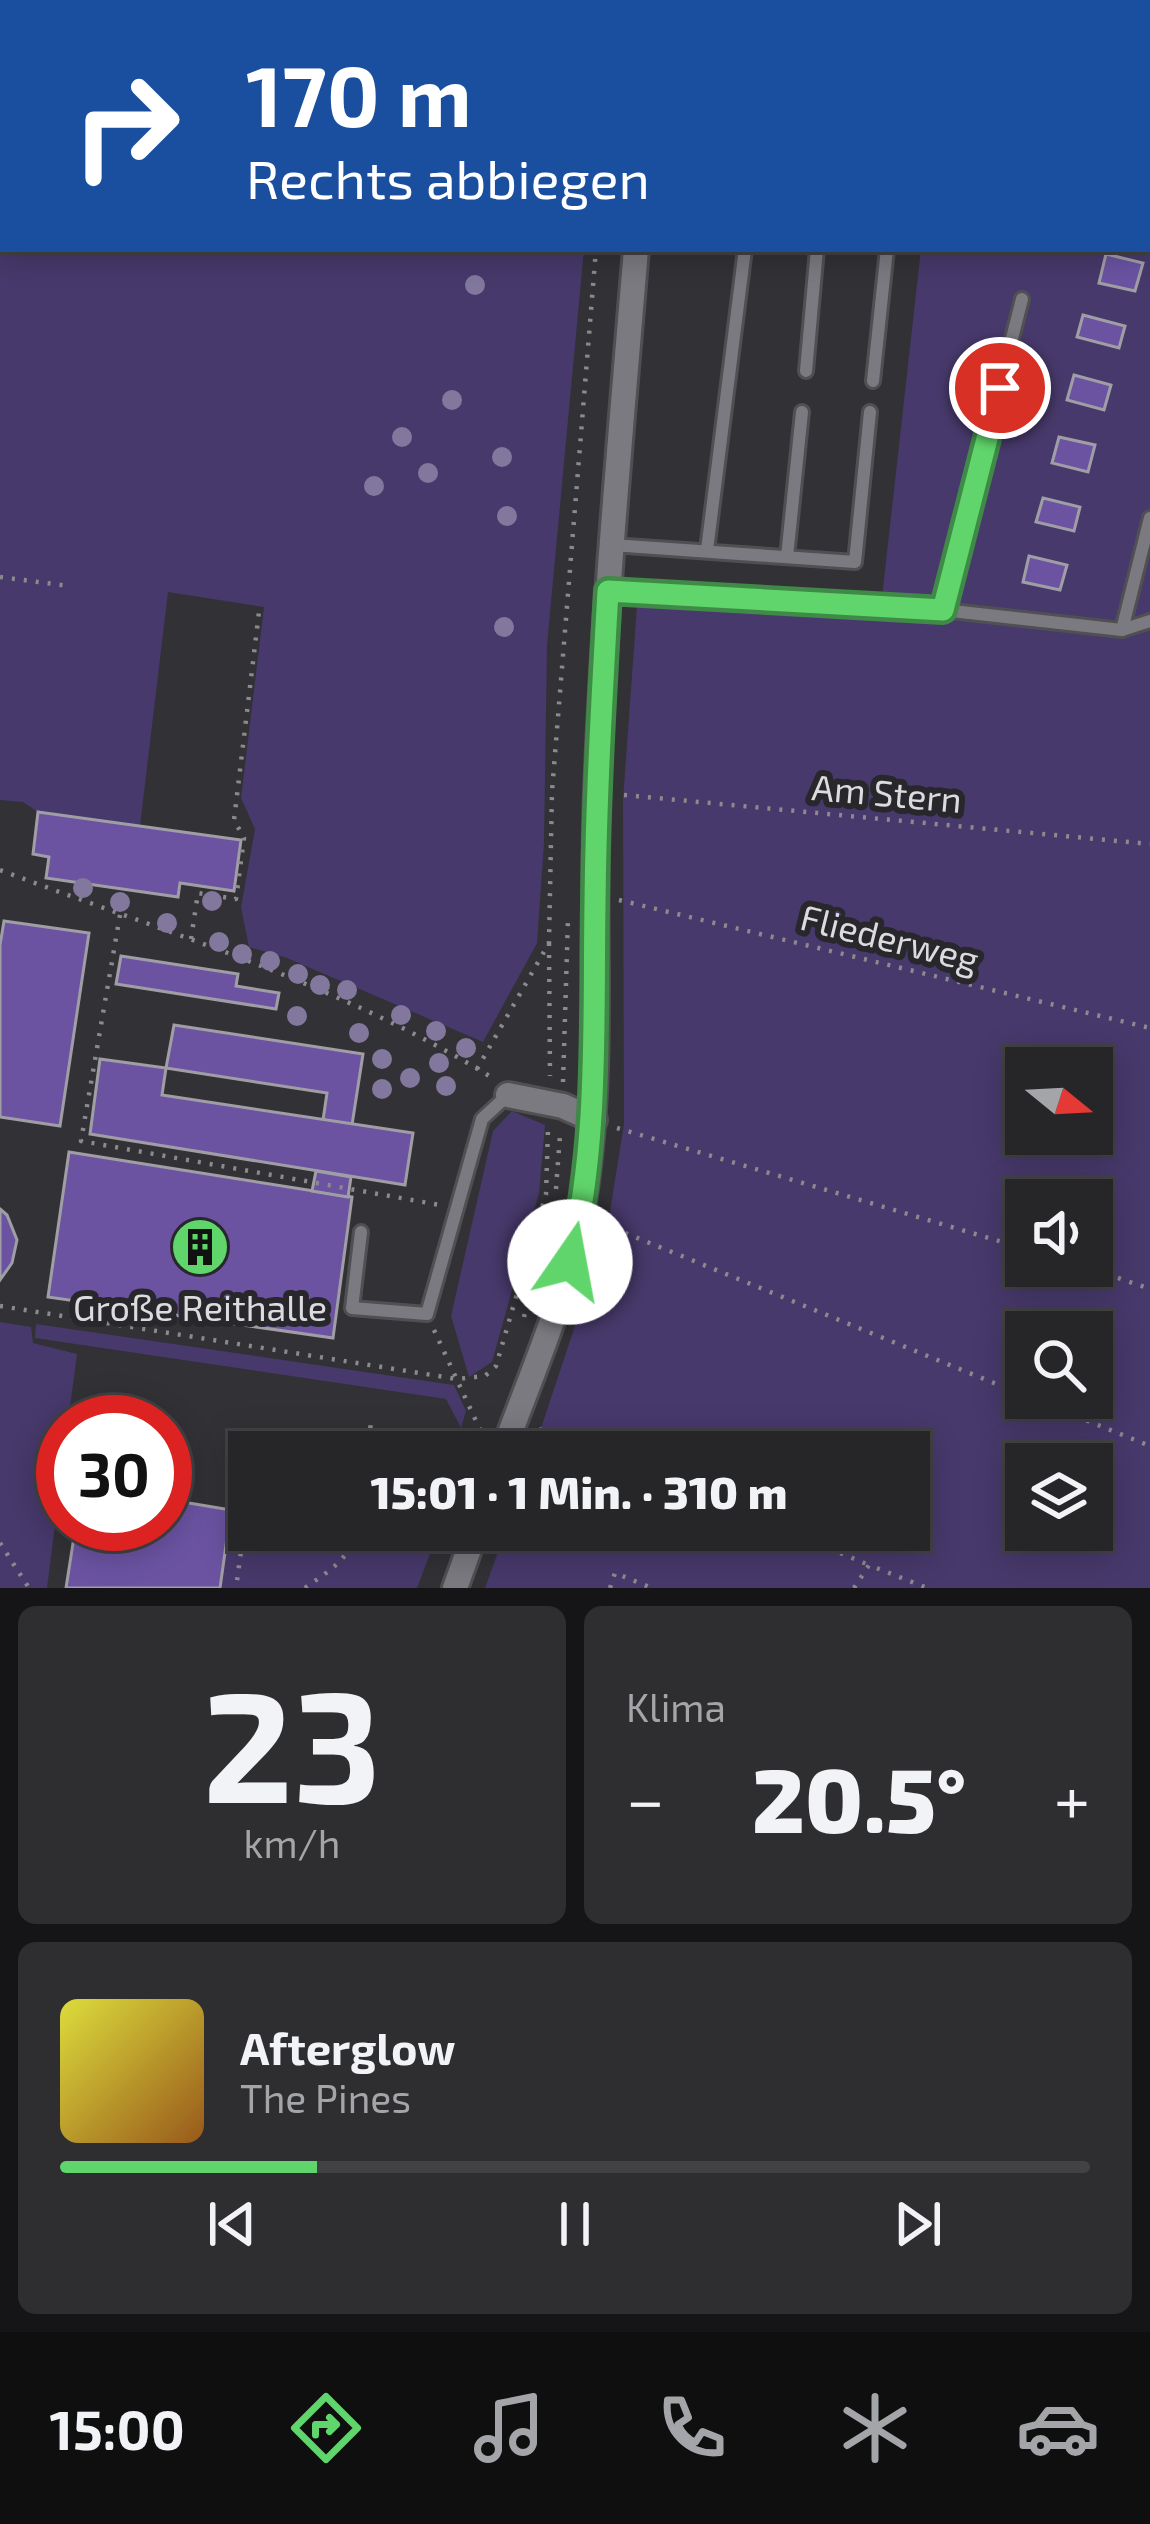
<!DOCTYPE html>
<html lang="de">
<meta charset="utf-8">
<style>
:root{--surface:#262528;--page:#2e2d30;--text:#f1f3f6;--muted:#a4a5a8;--line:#424245;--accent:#60d56b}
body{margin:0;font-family:"Exo 2",sans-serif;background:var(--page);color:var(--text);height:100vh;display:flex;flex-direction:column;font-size:45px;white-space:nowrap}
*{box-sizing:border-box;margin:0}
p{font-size:39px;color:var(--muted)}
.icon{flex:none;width:66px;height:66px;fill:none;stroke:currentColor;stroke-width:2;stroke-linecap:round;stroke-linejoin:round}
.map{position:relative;height:1588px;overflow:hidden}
.drawer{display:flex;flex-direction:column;gap:18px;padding:18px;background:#151416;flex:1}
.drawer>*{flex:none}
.top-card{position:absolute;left:0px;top:0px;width:1152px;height:252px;box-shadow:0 6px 30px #0003,0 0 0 3px var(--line);background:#1a4fa0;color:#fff;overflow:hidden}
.needle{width:78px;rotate:108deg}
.buttons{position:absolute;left:1005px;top:1047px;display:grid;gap:24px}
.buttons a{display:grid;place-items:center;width:108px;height:108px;border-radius:0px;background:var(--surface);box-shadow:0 6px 30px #0003,0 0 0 3px var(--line);font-size:60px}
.speed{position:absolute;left:36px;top:1395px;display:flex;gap:24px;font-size:60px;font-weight:700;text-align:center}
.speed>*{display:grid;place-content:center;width:156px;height:156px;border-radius:50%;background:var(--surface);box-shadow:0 6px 30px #0003,0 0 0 3px var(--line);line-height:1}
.speed .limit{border:18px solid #d22;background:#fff;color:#111}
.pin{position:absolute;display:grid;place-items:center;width:102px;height:102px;color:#fff;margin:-51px;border:6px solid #fff;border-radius:50%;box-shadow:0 3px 12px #0007}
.me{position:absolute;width:132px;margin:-66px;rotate:12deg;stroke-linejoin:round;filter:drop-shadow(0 0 9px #0008)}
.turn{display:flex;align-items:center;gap:42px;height:252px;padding:0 48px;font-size:54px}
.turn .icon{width:156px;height:156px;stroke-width:2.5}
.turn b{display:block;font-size:84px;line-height:102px}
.big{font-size:90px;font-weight:800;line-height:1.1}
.drawer .widget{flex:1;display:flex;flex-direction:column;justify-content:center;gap:18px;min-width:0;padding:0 42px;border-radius:18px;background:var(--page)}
.drawer .dial{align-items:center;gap:0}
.dial b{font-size:156px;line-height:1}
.song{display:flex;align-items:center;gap:36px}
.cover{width:144px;height:144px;border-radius:18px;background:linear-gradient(135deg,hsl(60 70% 55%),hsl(30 70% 35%))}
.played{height:12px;border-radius:6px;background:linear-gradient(90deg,var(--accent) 25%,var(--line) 25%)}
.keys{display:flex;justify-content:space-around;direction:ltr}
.heat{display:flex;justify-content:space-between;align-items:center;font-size:66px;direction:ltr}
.drawer .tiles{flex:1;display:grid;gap:18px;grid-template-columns:1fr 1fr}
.widget:last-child{grid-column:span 2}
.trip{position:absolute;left:228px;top:1431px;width:702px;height:120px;border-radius:0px;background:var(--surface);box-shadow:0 6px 30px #0003,0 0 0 3px var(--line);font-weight:800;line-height:120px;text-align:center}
.tab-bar{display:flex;height:192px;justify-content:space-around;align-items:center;background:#0f0f10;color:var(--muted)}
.tab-bar .icon{width:84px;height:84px}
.tab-bar .on{color:var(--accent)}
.tab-bar b{font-size:54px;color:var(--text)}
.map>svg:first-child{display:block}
.green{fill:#47396b;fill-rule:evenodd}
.building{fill:#6b53a2;stroke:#a09ea5;stroke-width:3}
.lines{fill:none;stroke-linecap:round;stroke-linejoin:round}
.service-casing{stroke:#505053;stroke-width:18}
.minor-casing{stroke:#505053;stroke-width:30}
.path{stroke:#8b8a8e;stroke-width:4.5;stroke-dasharray:3 9;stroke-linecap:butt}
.service{stroke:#7b7a80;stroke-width:12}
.minor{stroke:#7b7a80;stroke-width:24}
.tree{fill:#82789e}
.route-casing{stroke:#3e8a46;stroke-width:30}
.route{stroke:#60d56b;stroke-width:21}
.labels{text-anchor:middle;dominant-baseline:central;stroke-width:12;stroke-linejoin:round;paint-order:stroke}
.street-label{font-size:36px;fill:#dcdcdf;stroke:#28272c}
.poi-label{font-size:36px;fill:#dcdcdf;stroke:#28272c}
</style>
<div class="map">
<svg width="1150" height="1588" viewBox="0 0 1150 1588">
<rect width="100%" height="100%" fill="#323136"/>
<g class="green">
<path d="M0,0H1150V1588H485L506,1530H909V1452H533L607,1230L624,1124L623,800L638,592L881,606L921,249H1149V3H3V249H584L547,645L544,843L537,943L483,1042L287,958L249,947L241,907L255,829L241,798L264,607L168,592L140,826L38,812L23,802L0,800ZM1026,1068H1092V1134H1026ZM1026,1200H1092V1266H1026ZM1026,1332H1092V1398H1026ZM1026,1464H1092V1530H1026Z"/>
<polygon points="512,1111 545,1125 539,1193 492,1362 469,1377 451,1316 493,1131"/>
<polygon points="0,1322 31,1327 33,1343 77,1354 68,1422 63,1422 63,1463 47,1588 0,1588"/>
<polygon points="36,1324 454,1385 466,1411 461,1428 446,1399 35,1338"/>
<polygon points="321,1530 439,1530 417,1588 220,1588 228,1531 318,1544"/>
</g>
<g class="building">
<polygon points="1106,254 1143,263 1135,291 1099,283"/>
<polygon points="1083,315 1125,326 1119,348 1077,337"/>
<polygon points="1074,375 1111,385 1104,410 1067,400"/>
<polygon points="1059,437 1095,445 1088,472 1052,463"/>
<polygon points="1043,498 1080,507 1074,531 1036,522"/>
<polygon points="1029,556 1067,565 1060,590 1023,582"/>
<polygon points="38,812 241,840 234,891 180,883 178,897 46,878 49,857 33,854"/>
<polygon points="4,921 89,933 60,1126 0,1117 0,945"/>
<polygon points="121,956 238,974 236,986 279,993 276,1009 116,984"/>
<polygon points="174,1025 363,1054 352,1125 323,1120 327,1093 166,1068"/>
<polygon points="100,1059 166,1068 162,1095 413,1133 405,1185 90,1134"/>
<polygon points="69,1152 352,1197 333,1338 48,1297"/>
<polygon points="316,1171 351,1177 348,1197 312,1191"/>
<polygon points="0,1209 7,1215 17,1240 12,1263 0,1280"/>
<polygon points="165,1499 249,1513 249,1530 321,1530 319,1544 228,1531 220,1588 66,1588 76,1524 165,1524"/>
</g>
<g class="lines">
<g class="service-casing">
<g id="service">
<polyline points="806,371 817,249"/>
<polyline points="873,381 887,249"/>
<polyline points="612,545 855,562 870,412"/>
<polyline points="707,550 745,249"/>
<polyline points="787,557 802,412"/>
<polyline points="608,591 943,610 1122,630 1150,621"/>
<polyline points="943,610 1022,299"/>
<polyline points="1122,630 1150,518"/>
<polyline points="361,1232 352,1308 427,1314 482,1119 508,1095"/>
</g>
</g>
<g class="minor-casing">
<g id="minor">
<polyline points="669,3 669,0"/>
<polyline points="691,3 692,0"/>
<polyline points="508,1095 563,1106 594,1120"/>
<path d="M503,1452C531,1375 565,1300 580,1219C606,1079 591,935 597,793C604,611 621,430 636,249"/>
<polyline points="455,1588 476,1530"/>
</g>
</g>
<g class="path">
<polyline points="558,0 572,3"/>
<polyline points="1064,0 1076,3"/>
<polyline points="639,3 640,0"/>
<polyline points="1149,21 1150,21"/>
<polyline points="1149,201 1150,201"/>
<polyline points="0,577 69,586"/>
<polyline points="624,795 1150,844"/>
<path d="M0,870C167,933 338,983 491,1077"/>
<polyline points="619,900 1150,1028"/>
<polyline points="120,915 81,1141 440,1205"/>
<polyline points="191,939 198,893 236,899 244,838 234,820 259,612"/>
<polyline points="549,943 550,1076"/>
<polyline points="477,1069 549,943 552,791 596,249"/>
<polyline points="563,1082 568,919"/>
<polyline points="617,1128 1026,1249"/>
<polyline points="556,1189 560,1135"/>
<polyline points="603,1224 1026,1396"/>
<polyline points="1084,1266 1150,1289"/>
<polyline points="0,1306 457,1379 485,1376 496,1366 546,1194 548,1129"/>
<polyline points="524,1317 554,1207"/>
<polyline points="434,1330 482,1434"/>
<polyline points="1031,1398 1150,1446"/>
<polyline points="539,1429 595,1452"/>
<polyline points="367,1452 371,1423"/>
<polyline points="230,1486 246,1514 236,1588"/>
<polyline points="785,1530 869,1565"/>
<polyline points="0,1543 29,1588"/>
<path d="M305,1588C328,1571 351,1560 355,1530"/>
<polyline points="610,1588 615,1573 652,1588"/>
<polyline points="854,1588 869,1565 927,1588"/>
</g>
<use href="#service" class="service"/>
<use href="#minor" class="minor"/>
</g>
<g class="tree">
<circle cx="475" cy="285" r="10"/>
<circle cx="452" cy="400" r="10"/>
<circle cx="402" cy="437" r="10"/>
<circle cx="502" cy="457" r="10"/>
<circle cx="428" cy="473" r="10"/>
<circle cx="374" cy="486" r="10"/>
<circle cx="507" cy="516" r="10"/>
<circle cx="504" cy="627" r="10"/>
<circle cx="83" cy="888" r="10"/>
<circle cx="212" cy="901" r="10"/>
<circle cx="120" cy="902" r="10"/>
<circle cx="167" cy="923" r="10"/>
<circle cx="219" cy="942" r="10"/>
<circle cx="242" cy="954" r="10"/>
<circle cx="270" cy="961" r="10"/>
<circle cx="298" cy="974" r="10"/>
<circle cx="320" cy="985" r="10"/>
<circle cx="347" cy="990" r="10"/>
<circle cx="401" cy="1015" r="10"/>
<circle cx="297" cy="1016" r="10"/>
<circle cx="436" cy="1031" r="10"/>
<circle cx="359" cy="1033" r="10"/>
<circle cx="466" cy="1048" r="10"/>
<circle cx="382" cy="1059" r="10"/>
<circle cx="439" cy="1063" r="10"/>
<circle cx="410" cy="1078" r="10"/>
<circle cx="446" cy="1086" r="10"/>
<circle cx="382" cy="1089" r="10"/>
</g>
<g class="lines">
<g class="route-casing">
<path id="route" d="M570,1262C599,1144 593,1025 595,904C596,800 602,696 608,591L943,610L1000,388"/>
</g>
<use href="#route" class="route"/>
</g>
<defs>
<g id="building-disc" transform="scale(3)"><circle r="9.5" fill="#60d56b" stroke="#28272c"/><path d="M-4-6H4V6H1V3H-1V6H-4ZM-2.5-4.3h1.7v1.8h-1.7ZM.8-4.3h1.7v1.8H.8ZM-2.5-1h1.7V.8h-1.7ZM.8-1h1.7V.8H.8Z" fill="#111"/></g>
</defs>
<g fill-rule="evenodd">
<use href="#building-disc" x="200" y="1247"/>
</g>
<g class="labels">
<g class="street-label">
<text transform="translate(887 792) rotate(5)">Am Stern</text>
<text transform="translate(890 937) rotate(14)">Fliederweg</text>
</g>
<g class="poi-label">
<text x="200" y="1306">Große Reithalle</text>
</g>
</g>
</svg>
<div class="buttons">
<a><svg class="needle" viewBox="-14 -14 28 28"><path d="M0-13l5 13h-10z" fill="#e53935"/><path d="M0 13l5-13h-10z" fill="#a4a5a8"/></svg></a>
<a><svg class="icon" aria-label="sound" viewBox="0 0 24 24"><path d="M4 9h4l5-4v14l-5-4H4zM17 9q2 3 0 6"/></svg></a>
<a><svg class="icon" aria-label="search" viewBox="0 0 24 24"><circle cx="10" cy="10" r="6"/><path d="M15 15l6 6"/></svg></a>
<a><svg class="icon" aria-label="layers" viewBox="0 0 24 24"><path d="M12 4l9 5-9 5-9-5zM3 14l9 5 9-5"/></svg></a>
</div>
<div class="speed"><div class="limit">30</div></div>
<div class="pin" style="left:1000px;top:388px;background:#d93025"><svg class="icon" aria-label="arrive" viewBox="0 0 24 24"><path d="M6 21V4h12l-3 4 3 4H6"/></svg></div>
<svg class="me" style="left:570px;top:1262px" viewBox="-20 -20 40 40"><circle r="19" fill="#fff"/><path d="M0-13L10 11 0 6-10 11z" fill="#60d56b"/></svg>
<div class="trip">15:01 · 1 Min. · 310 m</div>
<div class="top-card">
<div class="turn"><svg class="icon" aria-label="right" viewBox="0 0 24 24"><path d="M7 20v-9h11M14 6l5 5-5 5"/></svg><div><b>170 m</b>Rechts abbiegen</div></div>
</div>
</div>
<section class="drawer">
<div class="tiles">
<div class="widget dial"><b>23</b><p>km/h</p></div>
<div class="widget"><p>Klima</p>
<div class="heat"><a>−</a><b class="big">20.5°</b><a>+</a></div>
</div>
<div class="widget">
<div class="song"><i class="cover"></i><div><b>Afterglow</b><p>The Pines</p></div></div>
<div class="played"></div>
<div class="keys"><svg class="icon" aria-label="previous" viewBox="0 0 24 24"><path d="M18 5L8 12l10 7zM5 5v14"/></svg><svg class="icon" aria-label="pause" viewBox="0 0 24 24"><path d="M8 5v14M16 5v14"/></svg><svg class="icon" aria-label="next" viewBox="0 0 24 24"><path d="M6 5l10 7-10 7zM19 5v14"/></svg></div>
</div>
</div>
</section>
<nav class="tab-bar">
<b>15:00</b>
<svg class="icon on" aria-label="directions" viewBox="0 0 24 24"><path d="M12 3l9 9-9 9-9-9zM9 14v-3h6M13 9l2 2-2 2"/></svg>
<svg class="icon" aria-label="music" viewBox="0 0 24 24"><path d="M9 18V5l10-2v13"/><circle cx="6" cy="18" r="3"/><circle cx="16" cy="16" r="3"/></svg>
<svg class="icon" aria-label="phone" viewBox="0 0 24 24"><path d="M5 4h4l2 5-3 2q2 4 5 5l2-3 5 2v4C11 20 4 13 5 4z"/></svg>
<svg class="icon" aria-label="climate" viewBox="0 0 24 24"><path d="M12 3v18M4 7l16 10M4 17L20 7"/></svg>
<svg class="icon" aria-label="car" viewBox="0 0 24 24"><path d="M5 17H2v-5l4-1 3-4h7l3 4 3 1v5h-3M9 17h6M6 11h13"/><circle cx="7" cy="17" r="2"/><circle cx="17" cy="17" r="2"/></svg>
</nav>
